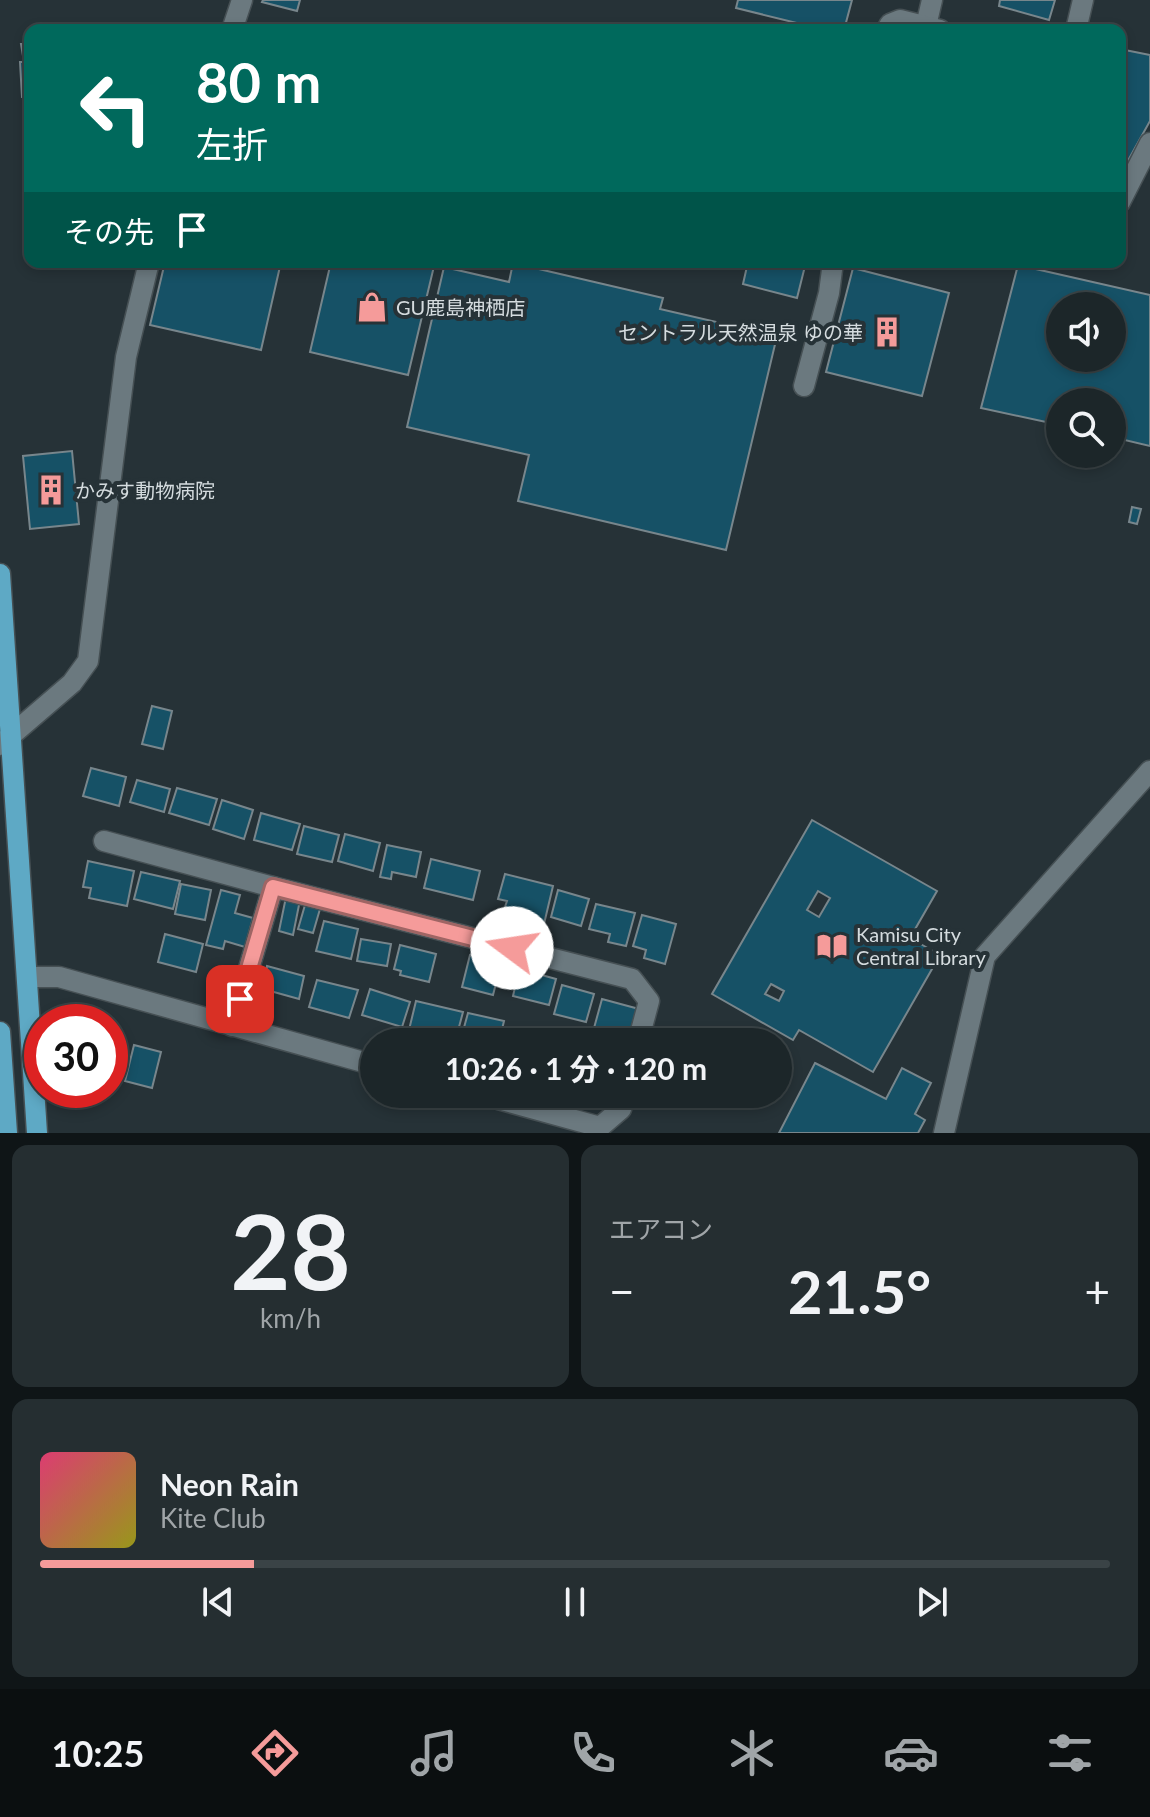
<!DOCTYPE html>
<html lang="ja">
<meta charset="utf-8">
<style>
:root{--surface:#1c2629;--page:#252e31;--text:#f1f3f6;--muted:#a0a5a8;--line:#3a4346;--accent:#f59b9a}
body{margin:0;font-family:Lato,"Noto Sans JP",sans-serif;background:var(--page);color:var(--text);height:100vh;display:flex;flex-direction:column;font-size:30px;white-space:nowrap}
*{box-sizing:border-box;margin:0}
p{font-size:26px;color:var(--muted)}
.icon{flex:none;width:44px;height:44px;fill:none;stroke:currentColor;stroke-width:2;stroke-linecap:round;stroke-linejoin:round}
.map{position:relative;height:1133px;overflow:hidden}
.drawer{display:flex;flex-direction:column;gap:12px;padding:12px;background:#0f1517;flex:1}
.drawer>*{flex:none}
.hud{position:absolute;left:24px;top:24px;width:1102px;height:244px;border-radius:16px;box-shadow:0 4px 12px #0003,0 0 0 2px var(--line);background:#00695c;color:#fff;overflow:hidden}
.buttons{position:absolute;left:1046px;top:292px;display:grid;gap:16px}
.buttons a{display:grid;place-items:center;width:80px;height:80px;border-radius:50%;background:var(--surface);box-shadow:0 4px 12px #0003,0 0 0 2px var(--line);font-size:40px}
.speed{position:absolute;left:24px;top:1004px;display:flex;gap:16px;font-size:40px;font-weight:700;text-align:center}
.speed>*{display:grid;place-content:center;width:104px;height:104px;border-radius:50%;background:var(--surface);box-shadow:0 4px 12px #0003,0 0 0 2px var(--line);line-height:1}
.speed .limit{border:12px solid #d22;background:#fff;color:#111}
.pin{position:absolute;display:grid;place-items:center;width:68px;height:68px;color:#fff;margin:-34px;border-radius:16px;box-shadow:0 4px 12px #0006}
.me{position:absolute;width:88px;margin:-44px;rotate:284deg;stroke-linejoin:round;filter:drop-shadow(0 0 6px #0008)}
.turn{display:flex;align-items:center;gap:28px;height:168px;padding:0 40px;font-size:36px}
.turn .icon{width:104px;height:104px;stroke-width:2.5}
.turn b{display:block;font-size:56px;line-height:68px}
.then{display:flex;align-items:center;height:76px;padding:0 40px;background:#0003;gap:16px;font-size:30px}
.big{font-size:60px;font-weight:700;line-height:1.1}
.drawer .card{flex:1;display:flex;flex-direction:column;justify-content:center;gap:12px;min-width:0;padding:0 28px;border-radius:16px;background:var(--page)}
.drawer .dial{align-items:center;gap:0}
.dial b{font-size:104px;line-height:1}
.song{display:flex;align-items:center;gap:24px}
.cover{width:96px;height:96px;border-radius:12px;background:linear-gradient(135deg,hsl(340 70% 55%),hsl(60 70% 35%))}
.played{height:8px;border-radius:4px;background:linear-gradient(90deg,var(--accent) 20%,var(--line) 20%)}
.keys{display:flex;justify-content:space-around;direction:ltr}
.heat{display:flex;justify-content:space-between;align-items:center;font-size:44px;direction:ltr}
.drawer .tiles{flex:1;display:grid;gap:12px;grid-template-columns:1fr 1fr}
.card:last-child{grid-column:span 2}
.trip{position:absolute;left:360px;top:1028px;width:432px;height:80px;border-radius:40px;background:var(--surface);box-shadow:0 4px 12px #0003,0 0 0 2px var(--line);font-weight:700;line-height:80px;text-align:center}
.menu{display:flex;height:128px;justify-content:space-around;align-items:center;background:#0b0f10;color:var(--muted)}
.menu .icon{width:56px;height:56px}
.menu .selected{color:var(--accent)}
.menu b{font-size:36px;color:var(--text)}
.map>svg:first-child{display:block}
.building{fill:#165166;stroke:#78868c;stroke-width:2;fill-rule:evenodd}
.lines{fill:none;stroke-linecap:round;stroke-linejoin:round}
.minor-casing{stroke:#465054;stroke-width:23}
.major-casing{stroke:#465054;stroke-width:23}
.minor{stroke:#6b797f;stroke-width:20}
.major{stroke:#5ea9c5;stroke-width:20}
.route-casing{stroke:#9f6564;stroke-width:20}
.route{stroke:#f59b9a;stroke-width:14}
.labels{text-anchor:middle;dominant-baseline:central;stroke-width:8;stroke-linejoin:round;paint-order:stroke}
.poi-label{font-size:20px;fill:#d5dcdf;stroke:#263237;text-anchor:start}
</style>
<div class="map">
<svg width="1150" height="1133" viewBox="0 0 1150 1133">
<rect width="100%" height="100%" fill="#263237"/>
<g class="building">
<polygon points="263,0 300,0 297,11 262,2"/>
<polygon points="738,0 852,0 844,30 804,30 805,25 736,8"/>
<polygon points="1000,0 1055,0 1049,20 999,6"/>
<polygon points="21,44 30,44 30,62 24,62"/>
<polygon points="1120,49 1150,55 1150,121 1120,175"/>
<polygon points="20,62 30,62 30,96 22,97"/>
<polygon points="165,262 281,262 261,350 150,325"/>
<polygon points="331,262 435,262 408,375 310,352"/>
<polygon points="748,262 763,265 764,262 806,262 797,298 743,284"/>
<polygon points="513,263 663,298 660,309 777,336 726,550 518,501 529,455 407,427 444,267 509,282"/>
<path d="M1018,265L1150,295V446L1112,437V402H1060V425L981,408ZM1060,306H1112V358H1060Z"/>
<polygon points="853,268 949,293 922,396 826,372"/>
<polygon points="72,451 79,524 30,529 23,456"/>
<polygon points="1132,507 1141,509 1137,524 1129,522"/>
<polygon points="152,706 172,711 163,749 142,744"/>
<polygon points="91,768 126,777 119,806 83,796"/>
<polygon points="137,780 170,789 164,812 130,802"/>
<polygon points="177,788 217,799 209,825 169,813"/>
<polygon points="222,800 253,810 244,839 213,829"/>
<polygon points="261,813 300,824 292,850 254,840"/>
<path d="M812,820L937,891L910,938L940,955L873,1072L799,1030L793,1040L712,994ZM818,891L830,898L819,917L807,910ZM771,984L784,991L779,1001L765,994Z"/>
<polygon points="304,826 339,835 332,862 297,854"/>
<polygon points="345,834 380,843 373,871 338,861"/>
<polygon points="387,845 421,852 416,877 392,872 391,879 380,877"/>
<polygon points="431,859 480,871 473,900 424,888"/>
<polygon points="88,861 134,871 127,906 89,898 91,888 83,887"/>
<polygon points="141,872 180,881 173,909 134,899"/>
<polygon points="505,874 553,886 544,924 503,913 507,901 498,899"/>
<polygon points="181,884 211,890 205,920 175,914"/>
<polygon points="221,890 240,895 235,913 253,918 245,947 225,941 223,949 206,945"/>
<polygon points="558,890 589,899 581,926 551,917"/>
<polygon points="286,897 300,900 293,935 279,931"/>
<polygon points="596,904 635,913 626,946 608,942 610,934 589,929"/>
<polygon points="305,905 320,909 313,933 298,929"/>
<polygon points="642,915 676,924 665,964 644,958 646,950 633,946"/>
<polygon points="324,921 358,929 351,959 316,951"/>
<polygon points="165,934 203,944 196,972 158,962"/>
<polygon points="361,939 391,944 387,966 357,961"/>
<polygon points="400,945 436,954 429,982 400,975 401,971 394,969"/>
<polygon points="470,955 501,964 493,995 462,987"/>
<polygon points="267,966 304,976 299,999 263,989"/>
<polygon points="518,974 537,979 538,974 556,979 549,1005 513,996"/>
<polygon points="317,980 358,990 349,1018 309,1007"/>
<polygon points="562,985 594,994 586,1022 554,1014"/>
<polygon points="370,989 410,1002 402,1027 362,1015"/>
<polygon points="602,999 639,1009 630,1038 594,1028"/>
<polygon points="416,1001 463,1012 455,1042 442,1042 408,1034"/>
<polygon points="468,1013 504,1021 499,1042 460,1042"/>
<polygon points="509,1028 546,1037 545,1042 505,1042"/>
<polygon points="134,1045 161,1052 152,1088 125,1081"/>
<polygon points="815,1063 886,1099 902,1068 931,1083 915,1114 925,1120 918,1133 779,1133"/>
</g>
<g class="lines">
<g class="minor-casing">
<g id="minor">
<polyline points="926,26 932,0"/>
<polyline points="232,30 242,0"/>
<polyline points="887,30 890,24 900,20 940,30"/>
<polyline points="1076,30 1083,0"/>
<polyline points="1120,202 1150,143"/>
<polyline points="804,386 829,293 833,262"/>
<polyline points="0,745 72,683 88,661 126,357 149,262"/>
<polyline points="104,841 273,887 632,979 649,1001 638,1042"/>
<polyline points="28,977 59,977 374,1065"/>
<polyline points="232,1026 273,887"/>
<polyline points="480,1094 600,1127 621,1109 625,1094"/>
<polyline points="944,1133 985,956 1150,771"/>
</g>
</g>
<g class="major-casing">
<g id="major">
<polyline points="0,574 37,1133"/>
<polyline points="0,1032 7,1133"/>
</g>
</g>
<use href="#minor" class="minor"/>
<use href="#major" class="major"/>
</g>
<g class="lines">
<g class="route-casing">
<polyline id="route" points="240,999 273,887 512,948"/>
</g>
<use href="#route" class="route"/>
</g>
<defs>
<g id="shop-bare" transform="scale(2.4)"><path d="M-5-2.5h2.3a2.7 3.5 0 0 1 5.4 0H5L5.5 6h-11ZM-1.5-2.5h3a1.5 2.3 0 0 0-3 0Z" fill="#f59b9a" stroke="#263237" stroke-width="2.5" paint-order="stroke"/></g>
<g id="building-bare" transform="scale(2.4)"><path d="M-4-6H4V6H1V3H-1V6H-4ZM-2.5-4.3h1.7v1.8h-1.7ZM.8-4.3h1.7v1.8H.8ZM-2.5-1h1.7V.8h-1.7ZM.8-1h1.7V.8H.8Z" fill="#f59b9a" stroke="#263237" stroke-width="2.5" paint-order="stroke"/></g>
<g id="library-bare" transform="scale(2.4)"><path d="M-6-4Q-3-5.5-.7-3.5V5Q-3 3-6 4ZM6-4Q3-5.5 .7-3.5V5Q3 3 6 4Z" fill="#f59b9a" stroke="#263237" stroke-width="2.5" paint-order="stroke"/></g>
</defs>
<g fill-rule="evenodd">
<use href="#shop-bare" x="372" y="307"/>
<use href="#building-bare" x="887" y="332"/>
<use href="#building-bare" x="51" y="490"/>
<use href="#library-bare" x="832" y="946"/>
</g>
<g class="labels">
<g class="poi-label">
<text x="396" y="307">GU鹿島神栖店</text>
<text x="863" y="332" text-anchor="end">セントラル天然温泉 ゆの華</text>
<text x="75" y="490">かみす動物病院</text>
<text x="856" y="934">Kamisu City<tspan x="856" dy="23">Central Library</tspan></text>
</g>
</g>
</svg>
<div class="buttons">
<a><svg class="icon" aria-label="sound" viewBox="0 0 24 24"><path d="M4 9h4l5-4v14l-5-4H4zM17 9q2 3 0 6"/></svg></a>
<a><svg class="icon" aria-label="search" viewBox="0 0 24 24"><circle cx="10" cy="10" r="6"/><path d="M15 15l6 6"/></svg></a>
</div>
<div class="speed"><div class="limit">30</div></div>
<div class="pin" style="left:240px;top:999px;background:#d93025"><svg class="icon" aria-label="arrive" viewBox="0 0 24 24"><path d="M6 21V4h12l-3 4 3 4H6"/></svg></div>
<svg class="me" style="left:512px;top:948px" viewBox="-20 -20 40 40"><circle r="19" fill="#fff"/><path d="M0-13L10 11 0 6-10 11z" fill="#f59b9a"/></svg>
<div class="trip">10:26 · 1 分 · 120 m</div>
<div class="hud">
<div class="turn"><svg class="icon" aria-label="left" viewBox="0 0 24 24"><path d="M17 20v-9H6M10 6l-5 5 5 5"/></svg><div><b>80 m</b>左折</div></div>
<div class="then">その先<svg class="icon" aria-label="arrive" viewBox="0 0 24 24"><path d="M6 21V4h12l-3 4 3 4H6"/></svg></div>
</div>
</div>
<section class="drawer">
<div class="tiles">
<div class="card dial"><b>28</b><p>km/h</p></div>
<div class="card"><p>エアコン</p>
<div class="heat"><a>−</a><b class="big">21.5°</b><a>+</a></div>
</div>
<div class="card">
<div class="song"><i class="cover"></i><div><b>Neon Rain</b><p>Kite Club</p></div></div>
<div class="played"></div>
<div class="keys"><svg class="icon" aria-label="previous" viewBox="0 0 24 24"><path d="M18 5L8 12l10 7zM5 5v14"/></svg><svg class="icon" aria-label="pause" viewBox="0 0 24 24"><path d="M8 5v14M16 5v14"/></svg><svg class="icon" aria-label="next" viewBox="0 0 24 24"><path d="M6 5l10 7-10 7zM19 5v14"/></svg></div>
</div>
</div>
</section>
<nav class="menu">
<b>10:25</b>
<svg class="icon selected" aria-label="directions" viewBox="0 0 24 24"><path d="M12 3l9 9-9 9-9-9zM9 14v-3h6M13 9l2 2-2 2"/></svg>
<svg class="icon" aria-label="music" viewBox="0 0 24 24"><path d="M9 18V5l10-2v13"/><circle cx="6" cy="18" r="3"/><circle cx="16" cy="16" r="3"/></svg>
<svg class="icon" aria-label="phone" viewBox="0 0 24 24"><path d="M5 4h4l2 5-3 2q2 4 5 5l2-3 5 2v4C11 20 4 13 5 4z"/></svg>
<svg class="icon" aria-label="climate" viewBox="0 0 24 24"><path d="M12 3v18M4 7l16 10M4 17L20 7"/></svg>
<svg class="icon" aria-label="car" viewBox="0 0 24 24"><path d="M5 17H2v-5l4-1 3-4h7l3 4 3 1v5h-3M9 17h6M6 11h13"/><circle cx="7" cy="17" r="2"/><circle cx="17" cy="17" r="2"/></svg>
<svg class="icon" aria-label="filters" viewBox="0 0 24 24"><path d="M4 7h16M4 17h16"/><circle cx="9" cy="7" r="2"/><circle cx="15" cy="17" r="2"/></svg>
</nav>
